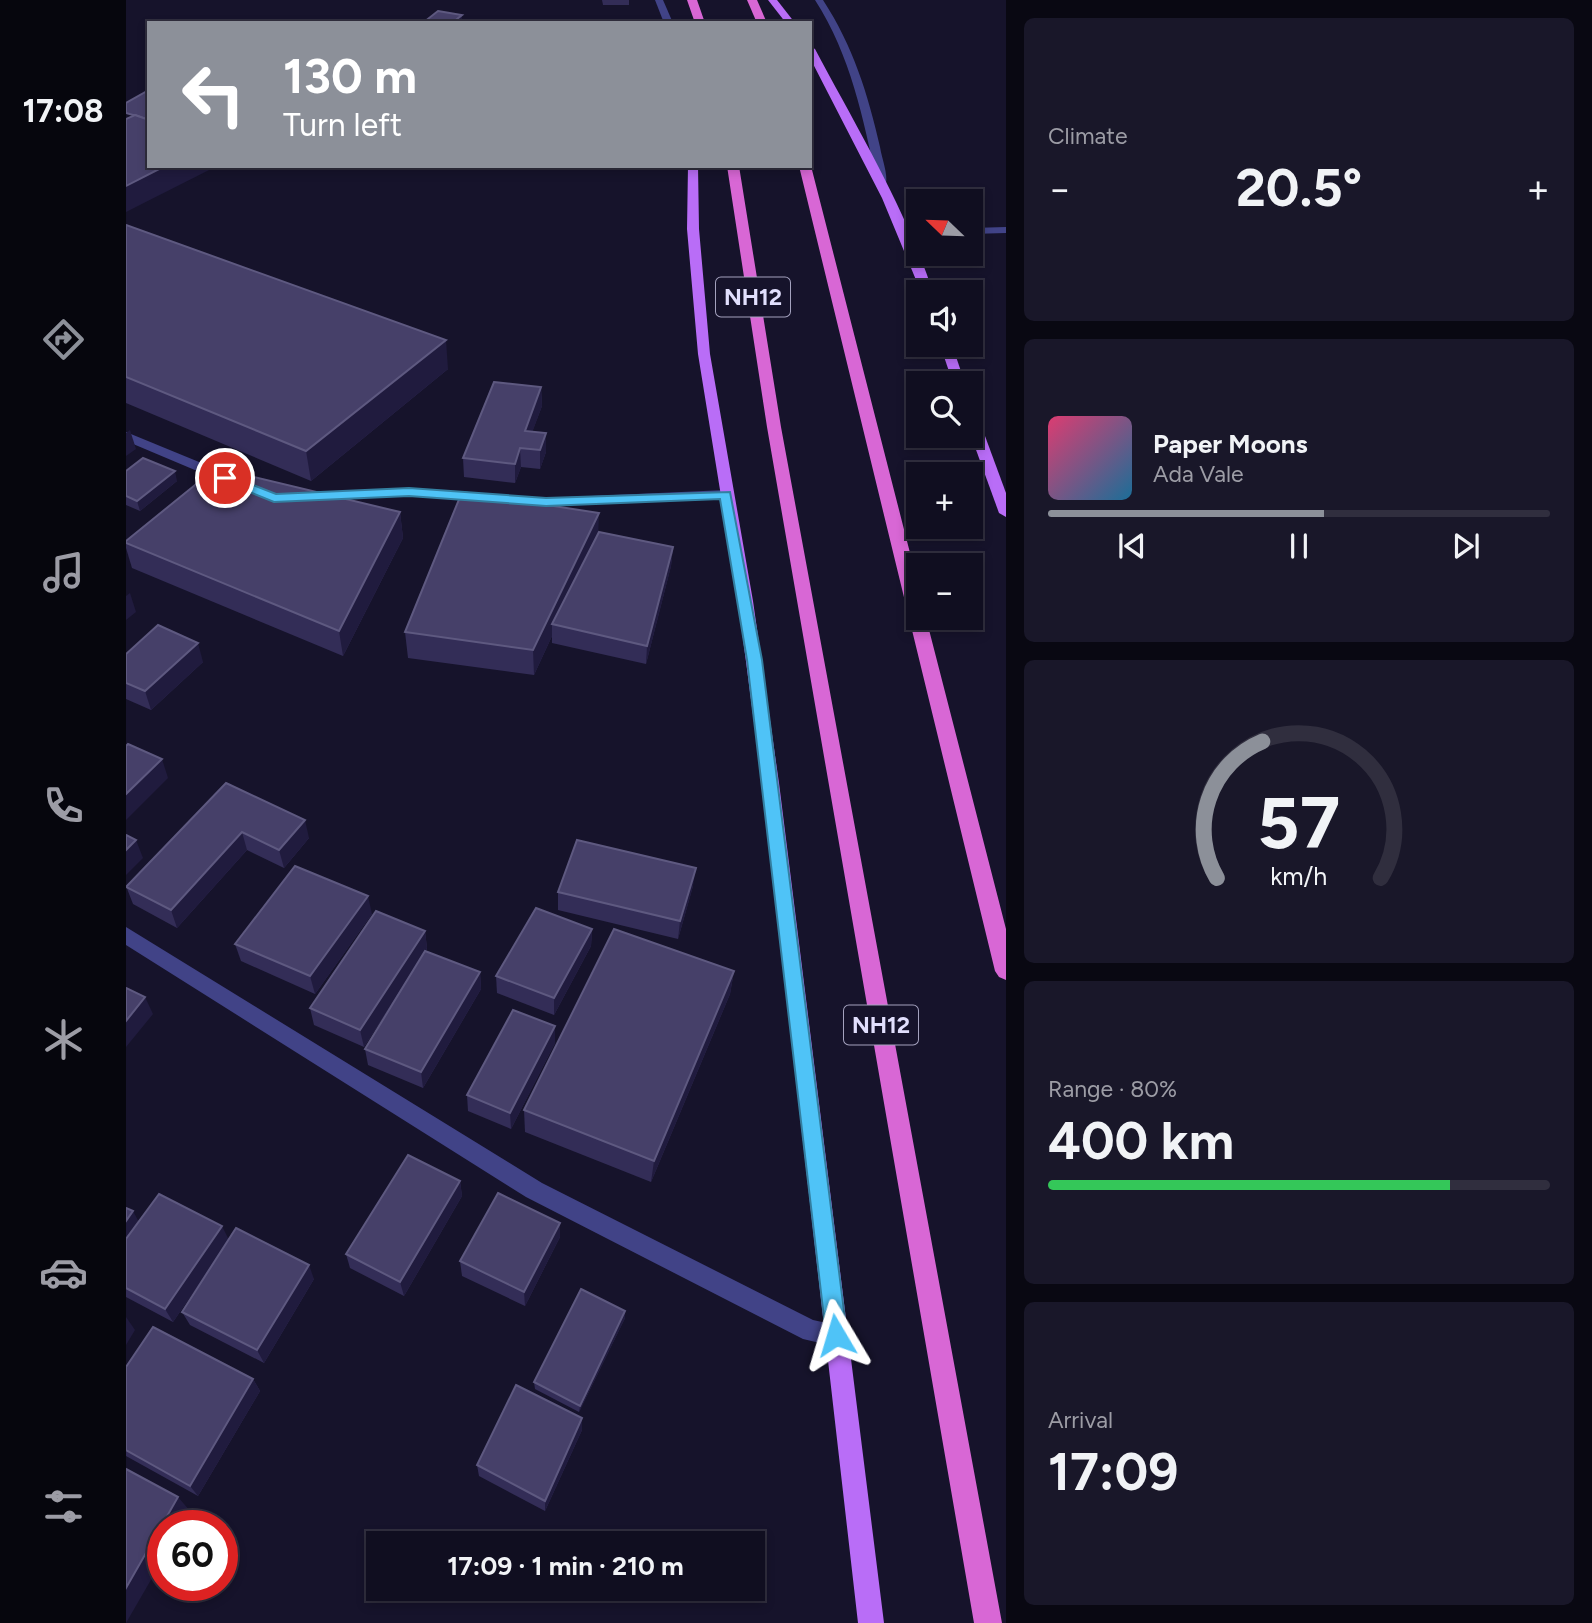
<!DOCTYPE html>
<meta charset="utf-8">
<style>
:root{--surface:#100e20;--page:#191729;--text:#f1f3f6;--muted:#9c9ca5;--line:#302e3e;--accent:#8c9099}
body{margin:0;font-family:Figtree,sans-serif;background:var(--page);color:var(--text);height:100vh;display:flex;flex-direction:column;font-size:26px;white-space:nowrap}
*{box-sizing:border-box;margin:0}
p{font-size:23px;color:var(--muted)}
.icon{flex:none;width:38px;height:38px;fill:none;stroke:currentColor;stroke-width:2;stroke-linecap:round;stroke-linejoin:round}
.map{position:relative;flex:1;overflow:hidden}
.drawer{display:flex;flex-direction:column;gap:18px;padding:18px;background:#090812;width:586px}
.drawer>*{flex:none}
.hud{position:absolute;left:21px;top:21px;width:665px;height:147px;border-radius:0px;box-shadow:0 4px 10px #0003,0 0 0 2px var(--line);background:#8c9099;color:#fff;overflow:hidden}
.needle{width:46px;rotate:293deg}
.buttons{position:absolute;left:780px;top:189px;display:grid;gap:14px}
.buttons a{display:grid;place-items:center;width:77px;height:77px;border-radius:0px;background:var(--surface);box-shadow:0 4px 10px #0003,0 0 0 2px var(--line);font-size:35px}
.speed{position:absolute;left:21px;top:1510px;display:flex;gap:14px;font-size:35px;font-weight:700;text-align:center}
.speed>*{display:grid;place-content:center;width:91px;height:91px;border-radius:50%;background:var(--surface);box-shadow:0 4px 10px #0003,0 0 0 2px var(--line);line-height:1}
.speed .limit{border:10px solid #d22;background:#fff;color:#111}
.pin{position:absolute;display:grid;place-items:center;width:60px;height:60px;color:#fff;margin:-30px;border:4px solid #fff;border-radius:50%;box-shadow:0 2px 7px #0007}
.me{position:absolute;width:77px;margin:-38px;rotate:353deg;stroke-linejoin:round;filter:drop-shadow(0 0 5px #0008)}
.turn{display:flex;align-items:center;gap:24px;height:147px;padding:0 21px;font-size:32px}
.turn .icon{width:91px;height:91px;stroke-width:2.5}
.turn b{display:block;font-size:49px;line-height:60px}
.big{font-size:52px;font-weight:700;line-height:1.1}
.drawer .tile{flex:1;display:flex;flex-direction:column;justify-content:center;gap:10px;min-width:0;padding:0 24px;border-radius:10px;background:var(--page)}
.drawer .dial{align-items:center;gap:0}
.dial svg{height:182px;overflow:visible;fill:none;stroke:var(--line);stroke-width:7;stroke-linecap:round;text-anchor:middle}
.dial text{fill:var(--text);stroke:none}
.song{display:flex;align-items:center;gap:21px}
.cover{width:84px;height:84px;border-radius:10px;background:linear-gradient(135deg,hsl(340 70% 55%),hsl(200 70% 35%))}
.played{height:7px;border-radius:4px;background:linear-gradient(90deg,var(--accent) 55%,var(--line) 55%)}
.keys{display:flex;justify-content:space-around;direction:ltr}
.heat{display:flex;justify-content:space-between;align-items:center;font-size:38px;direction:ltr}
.charge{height:10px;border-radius:5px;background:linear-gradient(90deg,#34c759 80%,var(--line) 0)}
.trip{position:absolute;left:240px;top:1531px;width:399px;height:70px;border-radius:0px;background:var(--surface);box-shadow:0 4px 10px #0003,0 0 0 2px var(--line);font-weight:700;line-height:70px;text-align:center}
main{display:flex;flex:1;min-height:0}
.tab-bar{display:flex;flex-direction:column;width:126px;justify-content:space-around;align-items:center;background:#06060d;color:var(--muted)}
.tab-bar .icon{width:49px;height:49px}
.tab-bar .active{color:var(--accent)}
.tab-bar b{font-size:32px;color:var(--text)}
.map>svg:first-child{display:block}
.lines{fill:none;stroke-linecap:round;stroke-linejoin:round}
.minor{fill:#414387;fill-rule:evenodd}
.tertiary{fill:#414387;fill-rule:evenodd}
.primary{fill:#b96df7;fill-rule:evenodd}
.trunk{fill:#d867d5;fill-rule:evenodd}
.wall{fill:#332d57}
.shaded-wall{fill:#201b3e}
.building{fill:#464069;stroke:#5e5980;stroke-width:2}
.route{fill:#4fc3f7;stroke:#337fa1;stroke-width:2}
.labels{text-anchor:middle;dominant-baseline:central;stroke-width:5;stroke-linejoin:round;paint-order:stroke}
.shield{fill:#16132b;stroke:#a4a2be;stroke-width:2}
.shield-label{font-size:23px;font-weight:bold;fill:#e1dffd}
</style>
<main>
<nav class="tab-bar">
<b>17:08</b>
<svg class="icon active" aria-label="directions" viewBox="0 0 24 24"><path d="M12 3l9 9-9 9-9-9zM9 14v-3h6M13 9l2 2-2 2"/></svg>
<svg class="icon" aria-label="music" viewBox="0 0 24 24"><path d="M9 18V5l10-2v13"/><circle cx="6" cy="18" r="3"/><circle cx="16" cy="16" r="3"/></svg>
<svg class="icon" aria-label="phone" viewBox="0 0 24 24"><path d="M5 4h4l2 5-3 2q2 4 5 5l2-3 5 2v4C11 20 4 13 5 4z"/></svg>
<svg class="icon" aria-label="climate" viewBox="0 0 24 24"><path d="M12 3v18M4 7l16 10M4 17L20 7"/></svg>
<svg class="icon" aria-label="car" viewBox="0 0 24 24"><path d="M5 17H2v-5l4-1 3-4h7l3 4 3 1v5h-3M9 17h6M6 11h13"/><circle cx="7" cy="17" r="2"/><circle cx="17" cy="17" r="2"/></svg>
<svg class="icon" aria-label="filters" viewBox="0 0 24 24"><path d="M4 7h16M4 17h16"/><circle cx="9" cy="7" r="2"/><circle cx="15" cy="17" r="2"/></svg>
</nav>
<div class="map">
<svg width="880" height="1623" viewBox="0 0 880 1623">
<rect width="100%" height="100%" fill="#16132b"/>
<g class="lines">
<g class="minor">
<polygon points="880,227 880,233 845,234 845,228"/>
<polygon points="793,229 793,235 780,235 774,232 780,229"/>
<polygon points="0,432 112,478 114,481 107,485 102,484 0,441"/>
<polygon points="283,488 420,498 600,490 607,494 600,498 420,506 283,496 180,501 173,497 180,493"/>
<polygon points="0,927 416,1183 687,1320 719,1327 723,1335 719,1343 711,1347 677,1339 400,1197 0,945"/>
</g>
<g class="tertiary">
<polygon points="529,0 537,0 547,23 538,23"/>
<path d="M689,0H697C727,46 742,94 754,147C756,159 762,174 760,184L751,182C737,118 725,56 689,0Z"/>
</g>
<g class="primary">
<polygon points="642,0 651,0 669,23 660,23"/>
<path d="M684,46L689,49C731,128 779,207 807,292H795L756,198L684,58Z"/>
<polygon points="562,166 572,166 573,229 584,354 627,601 653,783 758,1623 732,1623 636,783 612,601 572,354 561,229"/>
<polygon points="814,345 826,345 839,383 827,383"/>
<polygon points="845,413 852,417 880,493 880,517 873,513 845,436"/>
</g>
<g class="trunk">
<polygon points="561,0 571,0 579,23 569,23"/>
<polygon points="621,0 631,0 641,23 631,23"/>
<polygon points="601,166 613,166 655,427 876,1623 848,1623 641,427"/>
<polygon points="673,166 685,166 793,588 793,618 800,618 880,929 880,980 873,977 869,971"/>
</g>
</g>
<g class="wall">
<polygon points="476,0 503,0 503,5 477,5"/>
<polygon points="0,225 322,369 185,481 0,403"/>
<polygon points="415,387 416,406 406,432 420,452 414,469 395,467 389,483 338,477 337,458"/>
<polygon points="0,471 51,481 14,511 0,505"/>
<polygon points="274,512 277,538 217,656 6,568 0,548 0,541"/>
<polygon points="472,533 547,547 545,566 520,664 426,643 426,636 408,675 282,658 279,632"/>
<polygon points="0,654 77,662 25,710 0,699"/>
<polygon points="100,783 183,838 158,868 121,850 51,928 7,904 0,886"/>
<polygon points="567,886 552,939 432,910 432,892"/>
<polygon points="246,914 189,994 115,961 109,944"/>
<polygon points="466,929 465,946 428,1015 371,993 370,976"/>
<polygon points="299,931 301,948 300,951 354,972 355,989 297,1088 242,1065 239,1049 280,982 238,1047 188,1025 184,1008"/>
<polygon points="608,971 604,994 525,1182 399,1132 398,1110"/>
<polygon points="429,1043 385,1129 342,1111 341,1095"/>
<polygon points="334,1181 336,1196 278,1296 224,1268 220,1254"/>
<polygon points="0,1208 13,1222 103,1240 188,1279 138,1363 64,1325 56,1312 100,1244 47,1322 0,1297"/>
<polygon points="434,1223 434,1237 399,1306 336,1276 334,1261"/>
<polygon points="499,1311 499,1318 453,1412 409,1389 408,1382"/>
<polygon points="0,1367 127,1379 134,1391 72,1496 0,1456"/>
<polygon points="456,1418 456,1430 419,1511 353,1476 351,1465"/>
</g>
<g class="shaded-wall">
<polygon points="336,15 336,23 326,23"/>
<polygon points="39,166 88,166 89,167 0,212 0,186"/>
<polygon points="320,340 322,369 185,481 180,451"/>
<polygon points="415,387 416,406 400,449 399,431"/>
<polygon points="4,430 10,449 0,456 0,433"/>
<polygon points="420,433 420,452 414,469 414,450"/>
<polygon points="394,448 395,467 389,483 389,464"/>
<polygon points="49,471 51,481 14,511 11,501"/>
<polygon points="274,512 277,538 217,656 213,631"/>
<polygon points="473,513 472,539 426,624 426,636 408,675 407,650"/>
<polygon points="547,547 545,566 520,664 521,646"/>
<polygon points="4,593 10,612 0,620 0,596"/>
<polygon points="72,643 77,662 25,710 19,691"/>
<polygon points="36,759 42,778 0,820 0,794"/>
<polygon points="179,820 183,838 158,868 153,850"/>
<polygon points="116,832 121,850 51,928 45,910"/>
<polygon points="10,840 17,858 0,875 0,850"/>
<polygon points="570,868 567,886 552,939 554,921"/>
<polygon points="242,896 246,914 189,994 184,976"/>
<polygon points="466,929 465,946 428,1015 428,998"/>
<polygon points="299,931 301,948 238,1047 234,1030"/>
<polygon points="608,971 604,994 525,1182 528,1161"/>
<polygon points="354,972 355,989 297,1088 295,1072"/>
<polygon points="19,997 27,1014 0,1047 0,1021"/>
<polygon points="429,1026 429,1043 385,1129 384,1113"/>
<polygon points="334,1181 336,1196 278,1296 274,1282"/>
<polygon points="7,1211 15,1226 0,1247 0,1221"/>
<polygon points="434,1223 434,1237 399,1306 398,1292"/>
<polygon points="96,1226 103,1240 47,1322 39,1309"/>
<polygon points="183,1265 188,1279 138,1363 131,1350"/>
<polygon points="499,1311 499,1318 453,1412 454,1406"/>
<polygon points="0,1317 9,1330 0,1345"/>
<polygon points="127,1379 134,1391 72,1496 64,1486"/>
<polygon points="456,1418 456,1430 419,1511 419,1501"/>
<polygon points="52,1497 64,1511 56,1526 37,1526 37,1559 0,1623 0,1588"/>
</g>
<g class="building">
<polygon points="312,11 336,15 326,23 298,22"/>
<polygon points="23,90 23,120 9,115 7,115 0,113 0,103"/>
<polygon points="9,115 23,120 23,166 39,166 0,186 0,119"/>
<polygon points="0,225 320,340 180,451 0,377"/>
<polygon points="368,382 415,387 399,431 420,433 414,450 394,448 389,464 337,458"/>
<polygon points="17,458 49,471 11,501 0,496 0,471"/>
<polygon points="90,468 274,512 213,631 0,543 0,541"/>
<polygon points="336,492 473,513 407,650 279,632"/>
<polygon points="473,532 547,547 521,646 426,624"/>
<polygon points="32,625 72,643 19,691 0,683 0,654"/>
<polygon points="2,744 36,759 0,794 0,746"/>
<polygon points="100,783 179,820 153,850 116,832 45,910 0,887"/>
<polygon points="0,835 10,840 0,850"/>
<polygon points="451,840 570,868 554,921 432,892"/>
<polygon points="169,866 242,896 184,976 109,944"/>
<polygon points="410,908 466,929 428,998 370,976"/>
<polygon points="250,911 299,931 234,1030 184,1008"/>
<polygon points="488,929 608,971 528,1161 398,1110"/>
<polygon points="299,951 354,972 295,1072 239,1049"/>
<polygon points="0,988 19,997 0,1021"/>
<polygon points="387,1010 429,1026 384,1113 341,1095"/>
<polygon points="282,1155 334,1181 274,1282 220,1254"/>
<polygon points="372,1193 434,1223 398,1292 334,1261"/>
<polygon points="33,1194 96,1226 39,1309 0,1288 0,1239"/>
<polygon points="0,1208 7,1211 0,1221"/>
<polygon points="110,1228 183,1265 131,1350 56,1312"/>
<polygon points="455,1289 499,1311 454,1406 408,1382"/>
<polygon points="27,1327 127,1379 64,1486 0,1450 0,1367"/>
<polygon points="390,1385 456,1418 419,1501 351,1465"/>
<polygon points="0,1469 52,1497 0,1588"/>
</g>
<polygon class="route" points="99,474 150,494 283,488 420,498 604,492 636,660 721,1335 718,1343 710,1346 703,1343 700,1335 621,660 594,499 420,506 283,496 148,502 94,480 94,475"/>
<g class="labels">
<g class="shield">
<rect x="590" y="277.5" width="74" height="39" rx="5"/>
<rect x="718" y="1005.5" width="74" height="39" rx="5"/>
</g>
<g class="shield-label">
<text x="627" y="297">NH12</text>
<text x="755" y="1025">NH12</text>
</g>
</g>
</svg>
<div class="buttons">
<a><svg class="needle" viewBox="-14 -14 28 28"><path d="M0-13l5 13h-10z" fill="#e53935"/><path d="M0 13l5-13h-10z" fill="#9c9ca5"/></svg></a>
<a><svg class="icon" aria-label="sound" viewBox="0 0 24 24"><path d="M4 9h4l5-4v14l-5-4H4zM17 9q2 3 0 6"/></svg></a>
<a><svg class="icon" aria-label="search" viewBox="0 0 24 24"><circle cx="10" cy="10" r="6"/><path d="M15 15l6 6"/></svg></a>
<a>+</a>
<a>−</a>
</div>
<div class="speed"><div class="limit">60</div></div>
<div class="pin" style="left:99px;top:478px;background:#d93025"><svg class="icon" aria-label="arrive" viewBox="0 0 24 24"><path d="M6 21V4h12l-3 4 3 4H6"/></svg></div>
<svg class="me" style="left:710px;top:1335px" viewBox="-20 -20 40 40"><path d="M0-17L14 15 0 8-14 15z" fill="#4fc3f7" stroke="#fff" stroke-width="4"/></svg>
<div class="trip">17:09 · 1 min · 210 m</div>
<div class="hud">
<div class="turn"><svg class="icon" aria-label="left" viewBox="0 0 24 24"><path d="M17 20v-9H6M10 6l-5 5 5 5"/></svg><div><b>130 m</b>Turn left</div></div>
</div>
</div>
<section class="drawer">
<div class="tile"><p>Climate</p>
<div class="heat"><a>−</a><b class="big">20.5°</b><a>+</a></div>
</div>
<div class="tile">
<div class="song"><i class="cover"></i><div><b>Paper Moons</b><p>Ada Vale</p></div></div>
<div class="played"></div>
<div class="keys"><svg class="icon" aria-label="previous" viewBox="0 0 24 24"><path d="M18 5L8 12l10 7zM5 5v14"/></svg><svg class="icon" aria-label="pause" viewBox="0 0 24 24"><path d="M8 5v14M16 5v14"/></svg><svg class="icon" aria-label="next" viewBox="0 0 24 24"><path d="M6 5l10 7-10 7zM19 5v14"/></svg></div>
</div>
<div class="tile dial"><svg viewBox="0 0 100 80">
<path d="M14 69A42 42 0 1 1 86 69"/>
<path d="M14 69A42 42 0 0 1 34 9" stroke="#8c9099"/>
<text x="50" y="56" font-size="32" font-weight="700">57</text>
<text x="50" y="72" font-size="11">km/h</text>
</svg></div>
<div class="tile"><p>Range · 80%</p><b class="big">400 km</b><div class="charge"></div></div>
<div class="tile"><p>Arrival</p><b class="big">17:09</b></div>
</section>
</main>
